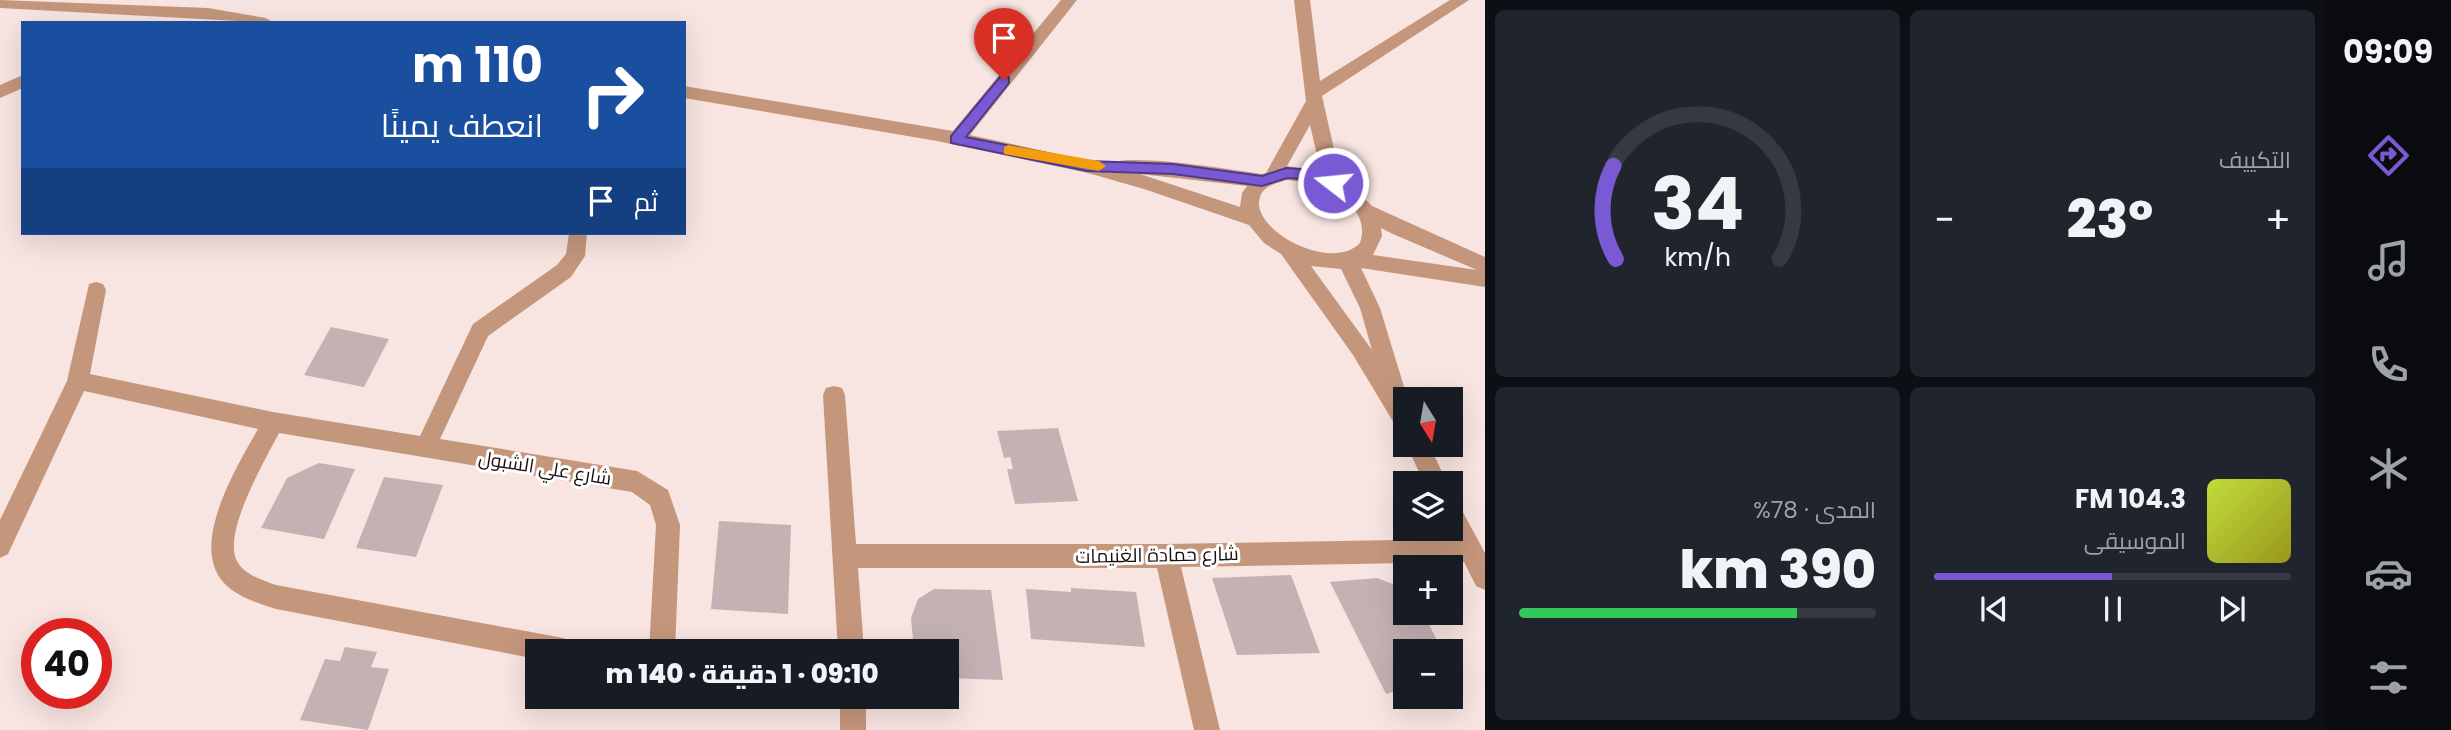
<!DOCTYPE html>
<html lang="ar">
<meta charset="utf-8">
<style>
:root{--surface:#171b24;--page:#20242c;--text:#f1f3f6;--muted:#9ea1a6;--line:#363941;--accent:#795ad4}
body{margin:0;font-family:Poppins,Cairo,sans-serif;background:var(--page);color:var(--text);direction:rtl;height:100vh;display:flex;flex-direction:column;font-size:26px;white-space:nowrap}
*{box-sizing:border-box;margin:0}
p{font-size:23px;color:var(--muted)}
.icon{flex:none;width:38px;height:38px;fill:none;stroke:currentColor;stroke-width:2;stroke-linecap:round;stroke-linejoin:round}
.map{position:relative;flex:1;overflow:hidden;direction:ltr}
.side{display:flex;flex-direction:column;gap:10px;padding:10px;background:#0d0f14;width:840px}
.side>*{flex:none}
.guide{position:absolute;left:21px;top:21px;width:665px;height:214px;border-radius:0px;box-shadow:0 7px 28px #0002;direction:rtl;background:#1a4fa0;color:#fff;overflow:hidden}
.needle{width:46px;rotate:169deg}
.tools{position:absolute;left:1393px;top:387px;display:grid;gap:14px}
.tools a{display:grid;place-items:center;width:70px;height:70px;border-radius:0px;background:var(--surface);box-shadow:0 7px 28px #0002;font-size:35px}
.speed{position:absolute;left:21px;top:618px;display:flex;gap:14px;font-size:35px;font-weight:700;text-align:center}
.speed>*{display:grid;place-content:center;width:91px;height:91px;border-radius:50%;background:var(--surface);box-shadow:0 7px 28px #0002;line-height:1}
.speed .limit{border:10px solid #d22;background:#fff;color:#111}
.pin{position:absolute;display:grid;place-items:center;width:60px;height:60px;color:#fff;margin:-72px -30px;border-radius:50% 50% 50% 0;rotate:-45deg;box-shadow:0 0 7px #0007}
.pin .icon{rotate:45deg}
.me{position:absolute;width:77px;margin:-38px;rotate:286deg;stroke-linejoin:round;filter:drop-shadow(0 0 5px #0008)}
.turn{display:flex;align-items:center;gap:24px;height:147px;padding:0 28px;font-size:32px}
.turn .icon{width:91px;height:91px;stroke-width:2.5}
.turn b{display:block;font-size:49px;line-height:60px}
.then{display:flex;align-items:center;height:66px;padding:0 28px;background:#0003;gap:14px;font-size:26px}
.big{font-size:52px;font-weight:800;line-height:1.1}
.side .card{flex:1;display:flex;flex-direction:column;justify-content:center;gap:10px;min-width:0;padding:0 24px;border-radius:10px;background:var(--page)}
.side .dial{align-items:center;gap:0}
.dial svg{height:182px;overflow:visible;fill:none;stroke:var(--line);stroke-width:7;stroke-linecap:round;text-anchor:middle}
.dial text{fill:var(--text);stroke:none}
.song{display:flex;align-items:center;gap:21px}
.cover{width:84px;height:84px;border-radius:10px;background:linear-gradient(135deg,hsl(70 70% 55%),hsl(60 70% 35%))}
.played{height:7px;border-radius:4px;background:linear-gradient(90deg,var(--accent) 50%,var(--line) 50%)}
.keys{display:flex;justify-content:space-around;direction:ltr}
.heat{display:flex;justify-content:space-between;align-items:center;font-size:38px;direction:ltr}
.charge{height:10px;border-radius:5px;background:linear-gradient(90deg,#34c759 78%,var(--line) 0)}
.side .tiles{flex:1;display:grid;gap:10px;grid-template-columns:repeat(2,1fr)}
.trip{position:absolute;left:525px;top:639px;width:434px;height:70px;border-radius:0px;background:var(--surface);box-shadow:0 7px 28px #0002;font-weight:800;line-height:70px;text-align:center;direction:rtl}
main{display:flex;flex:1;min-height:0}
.menu{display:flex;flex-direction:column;width:126px;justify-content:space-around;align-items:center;background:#090b0e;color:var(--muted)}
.menu .icon{width:49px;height:49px}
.menu .on{color:var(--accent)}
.menu b{font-size:32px;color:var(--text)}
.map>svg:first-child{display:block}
.building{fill:#c4b1b3}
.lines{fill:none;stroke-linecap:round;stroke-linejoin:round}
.minor{fill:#c4967c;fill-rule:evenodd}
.route{fill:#795ad4;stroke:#4f3a8a;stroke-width:2}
.slow{fill:#f59e0b}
.labels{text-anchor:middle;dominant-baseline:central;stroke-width:6;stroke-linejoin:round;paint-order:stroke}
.street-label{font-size:19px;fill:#160f0e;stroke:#fff}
</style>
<main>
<nav class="menu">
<b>09:09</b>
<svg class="icon on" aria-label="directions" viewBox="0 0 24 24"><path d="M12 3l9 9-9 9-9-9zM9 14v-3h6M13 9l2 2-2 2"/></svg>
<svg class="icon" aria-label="music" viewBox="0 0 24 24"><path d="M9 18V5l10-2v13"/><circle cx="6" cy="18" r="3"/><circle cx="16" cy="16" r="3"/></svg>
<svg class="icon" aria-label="phone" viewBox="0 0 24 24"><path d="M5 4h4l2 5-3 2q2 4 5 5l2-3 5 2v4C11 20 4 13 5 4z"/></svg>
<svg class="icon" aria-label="climate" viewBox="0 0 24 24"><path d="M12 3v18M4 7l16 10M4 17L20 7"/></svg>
<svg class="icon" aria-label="car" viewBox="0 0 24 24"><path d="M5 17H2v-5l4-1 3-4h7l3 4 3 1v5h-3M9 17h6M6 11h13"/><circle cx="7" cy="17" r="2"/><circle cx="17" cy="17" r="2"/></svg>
<svg class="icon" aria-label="filters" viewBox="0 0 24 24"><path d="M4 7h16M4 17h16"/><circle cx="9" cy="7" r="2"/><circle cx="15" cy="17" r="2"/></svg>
</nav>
<section class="side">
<div class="tiles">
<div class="card"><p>التكييف</p>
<div class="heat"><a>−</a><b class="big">23°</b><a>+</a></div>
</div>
<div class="card dial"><svg viewBox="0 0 100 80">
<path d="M14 69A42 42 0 1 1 86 69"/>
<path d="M14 69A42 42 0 0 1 13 28" stroke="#795ad4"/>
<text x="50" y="56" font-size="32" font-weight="700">34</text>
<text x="50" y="72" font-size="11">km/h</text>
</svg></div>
<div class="card">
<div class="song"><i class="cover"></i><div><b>104.3 FM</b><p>الموسيقى</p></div></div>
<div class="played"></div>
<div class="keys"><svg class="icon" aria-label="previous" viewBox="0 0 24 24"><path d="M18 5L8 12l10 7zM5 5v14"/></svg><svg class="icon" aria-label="pause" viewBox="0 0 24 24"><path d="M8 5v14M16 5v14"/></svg><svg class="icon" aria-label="next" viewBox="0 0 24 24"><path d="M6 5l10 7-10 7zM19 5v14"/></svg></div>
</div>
<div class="card"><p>المدى · 78%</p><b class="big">390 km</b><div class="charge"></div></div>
</div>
</section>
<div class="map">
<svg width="1485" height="730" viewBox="0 0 1485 730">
<rect width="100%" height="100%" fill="#f8e4e0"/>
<g class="building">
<polygon points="331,327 389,339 364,387 304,375"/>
<polygon points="1058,428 1078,501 1015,504 1007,469 1013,469 1010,457 1004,458 997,431"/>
<polygon points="319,463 355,469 324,539 261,528 287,478"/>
<polygon points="384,477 443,485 416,557 356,548"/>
<polygon points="719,521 791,525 788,614 711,609"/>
<polygon points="1291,575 1320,653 1237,655 1212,578"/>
<polygon points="1377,578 1403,588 1405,612 1423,612 1442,651 1405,651 1405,681 1395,682 1399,690 1386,694 1330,582"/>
<polygon points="1071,588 1136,592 1145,647 1031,639 1026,589 1071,592"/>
<polygon points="934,589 991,590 1003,680 947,678 947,651 914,651 911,618 918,599"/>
<polygon points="345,647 377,652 371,667 389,669 368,730 300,720 325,659 340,661"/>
</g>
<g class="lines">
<g class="minor">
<polygon points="0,0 208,8 266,18 274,23 0,8"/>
<path d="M1061,0H1077L970,135L1109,165C1121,151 1238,171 1262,174L1266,173L1306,101L1294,0H1310L1320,81L1450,0H1469L1322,96L1341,180L1353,187L1372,206L1485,257V287L1361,268L1380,308L1405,390L1402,397L1405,402V431L1397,428L1353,355L1281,254L1264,243L1249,225L1144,189L1088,173L937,141L684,98V86L953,131ZM1310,125L1321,172L1287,166ZM1140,174L1247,186L1242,193L1240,207ZM1287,180C1317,182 1374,202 1360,243C1332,273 1249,230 1260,197C1263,186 1277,183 1287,180ZM1381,228L1393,234L1477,270L1373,255L1382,236ZM1311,266L1341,269L1360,308L1372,350Z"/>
<polygon points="23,75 23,88 0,98 0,85"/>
<path d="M569,233H587L585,256L571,277L488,336L440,439L637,471L668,490L680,525L675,651H649L656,525L650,505L632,492L279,433C265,460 224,530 236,559C242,574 262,580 276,585L563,638L572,642L576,651H537V659L276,609C258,603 237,597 224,583C188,545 238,465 258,429L84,391L8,554L0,558V520L67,381L89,284L96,282L103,284L106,290L90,374L273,412L420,436L473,324L557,265L566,254Z"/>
<polygon points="834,386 842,388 845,395 856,544 1166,544 1452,539 1447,528 1451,528 1451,502 1459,505 1485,553 1485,590 1476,586 1464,562 1181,567 1220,730 1194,730 1157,568 858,568 864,651 838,651 823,395 826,388"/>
<polygon points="1406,444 1429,444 1447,483 1424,483"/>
<rect x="840" y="696" width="26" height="34"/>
</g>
</g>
<polygon class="route" points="1004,76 1009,77 1009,83 966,137 1087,161 1173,164 1262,176 1286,168 1302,169 1338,179 1340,183 1333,188 1302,179 1287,178 1262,186 1173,174 1087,171 951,143 951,136 1000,77"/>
<polygon class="slow" points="1008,145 1099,161 1106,166 1099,171 1004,154 1004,147"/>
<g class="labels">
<g class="street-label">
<text transform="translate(545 468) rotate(9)">شارع علي الشبول</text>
<text transform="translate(1157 555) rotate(-1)">شارع حمادة الغنيمات</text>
</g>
</g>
</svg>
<div class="tools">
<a><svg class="needle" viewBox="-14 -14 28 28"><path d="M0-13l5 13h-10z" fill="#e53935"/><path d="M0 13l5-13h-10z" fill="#9ea1a6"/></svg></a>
<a><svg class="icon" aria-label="layers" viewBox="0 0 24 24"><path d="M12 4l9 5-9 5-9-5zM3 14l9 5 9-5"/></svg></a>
<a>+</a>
<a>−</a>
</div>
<div class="speed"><div class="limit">40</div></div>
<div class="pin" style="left:1004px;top:80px;background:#d93025"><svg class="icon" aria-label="arrive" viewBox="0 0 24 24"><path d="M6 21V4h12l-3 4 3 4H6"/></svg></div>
<svg class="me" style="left:1333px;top:183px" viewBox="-20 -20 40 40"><circle r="17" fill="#795ad4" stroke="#fff" stroke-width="3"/><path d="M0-11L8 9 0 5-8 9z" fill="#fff"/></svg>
<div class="trip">09:10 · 1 دقيقة · 140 m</div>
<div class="guide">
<div class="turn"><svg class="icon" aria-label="right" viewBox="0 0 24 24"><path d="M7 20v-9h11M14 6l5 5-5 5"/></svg><div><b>110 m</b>انعطف يمينًا</div></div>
<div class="then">ثم<svg class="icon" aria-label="arrive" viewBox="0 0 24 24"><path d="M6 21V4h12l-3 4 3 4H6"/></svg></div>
</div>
</div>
</main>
